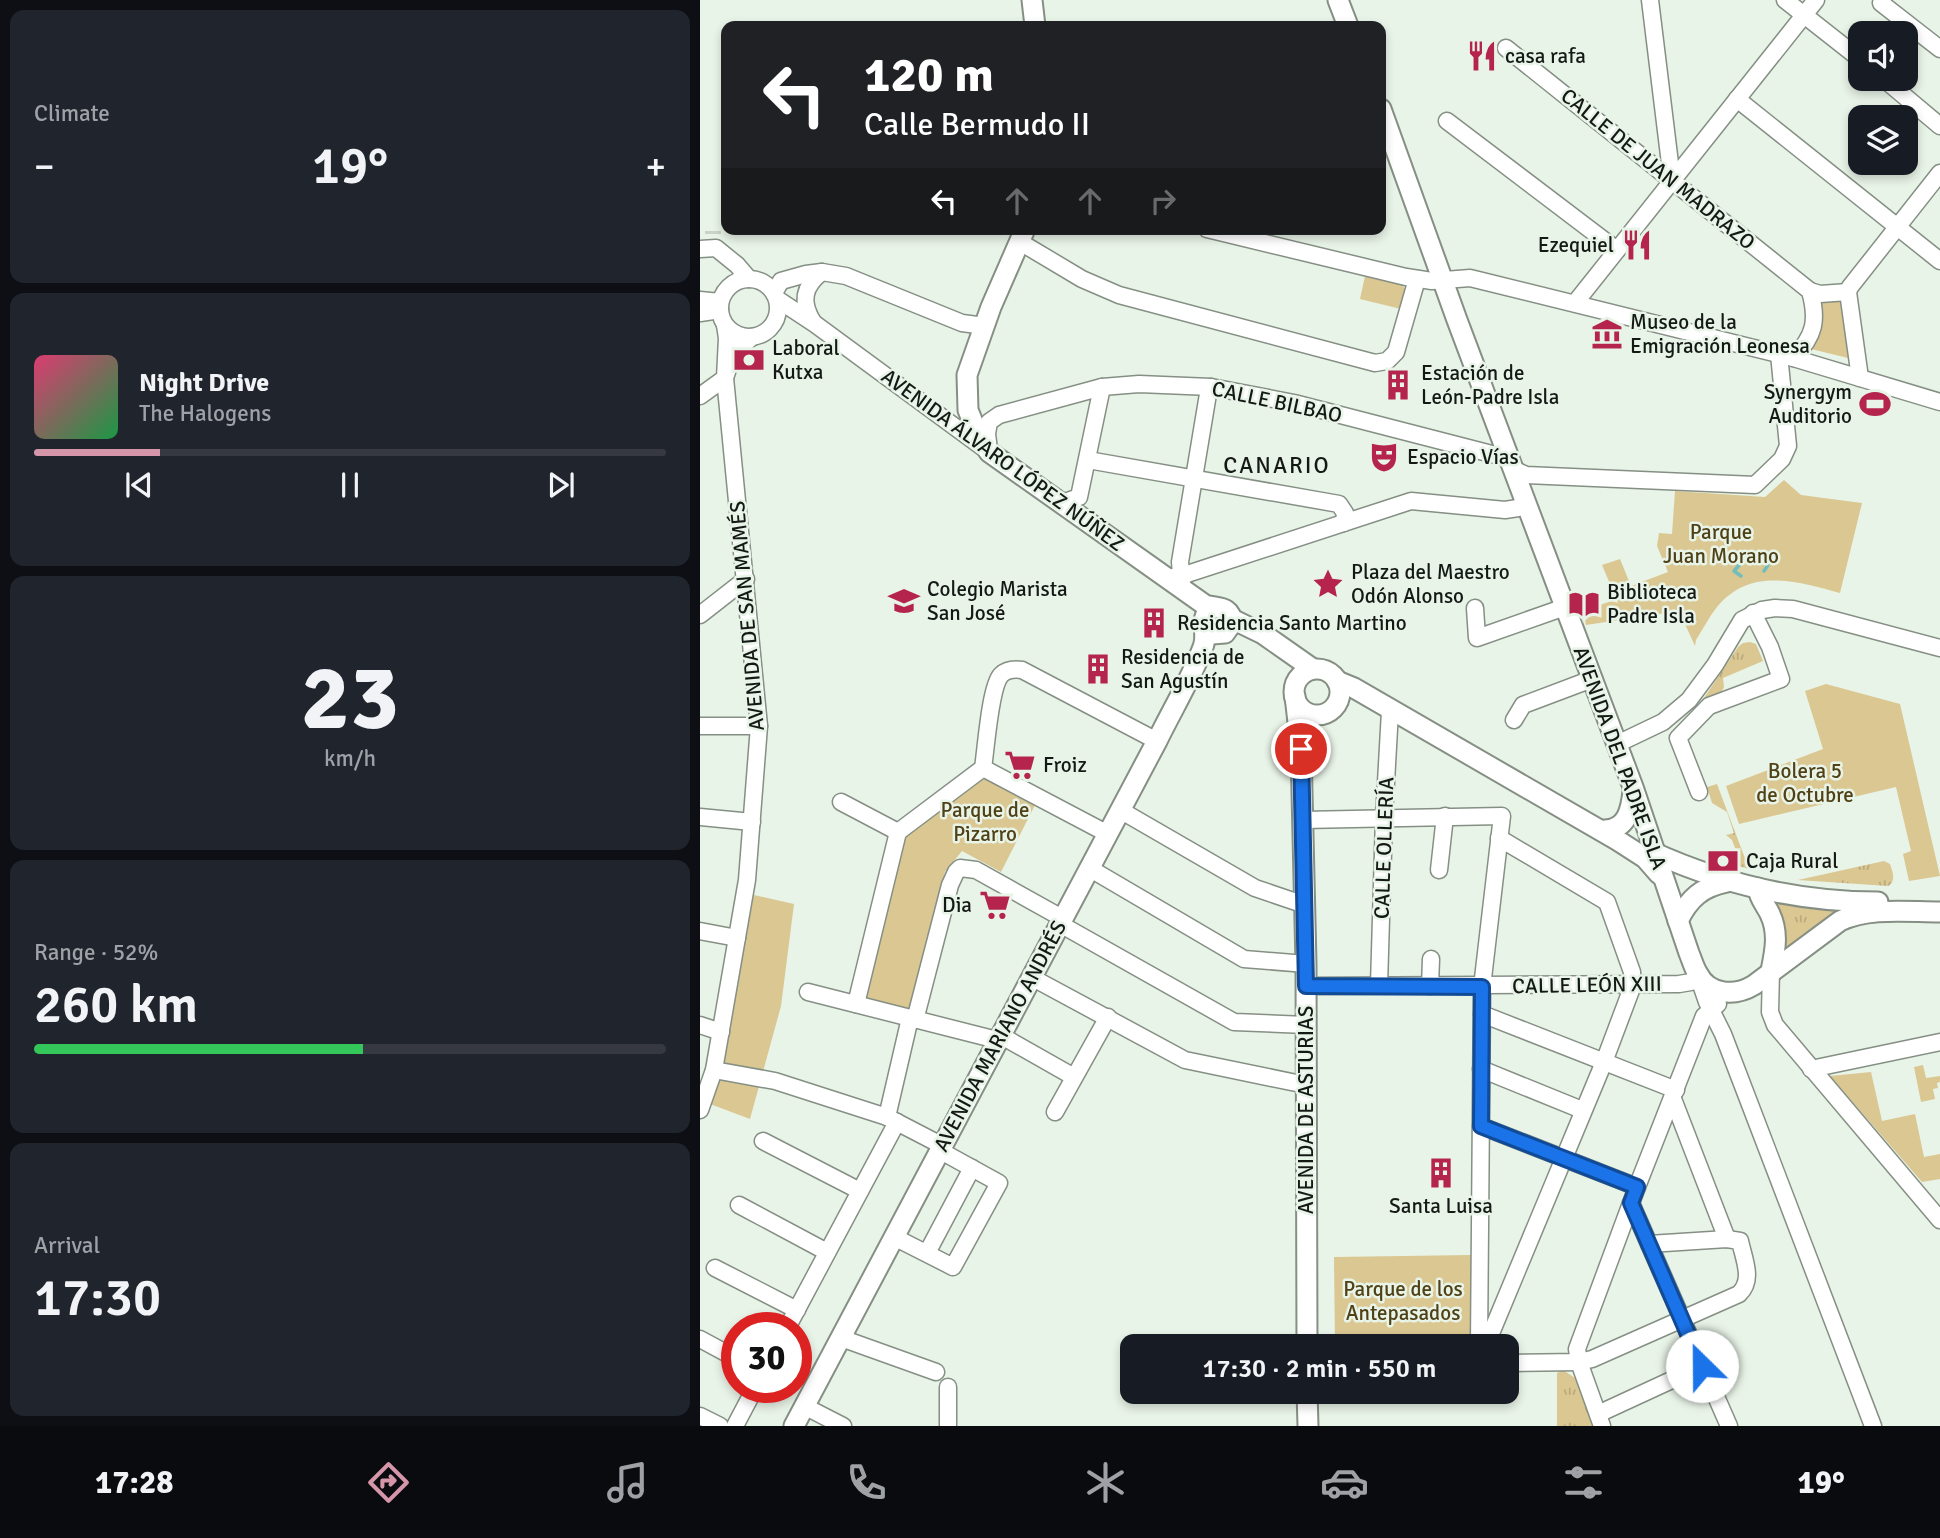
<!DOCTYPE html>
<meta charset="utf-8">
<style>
:root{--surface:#171b24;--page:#20242c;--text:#f1f3f6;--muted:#9ea1a6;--line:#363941;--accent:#d696aa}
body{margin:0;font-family:Signika,sans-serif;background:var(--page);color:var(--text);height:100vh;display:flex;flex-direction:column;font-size:26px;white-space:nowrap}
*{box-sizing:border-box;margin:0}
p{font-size:23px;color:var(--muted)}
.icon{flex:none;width:38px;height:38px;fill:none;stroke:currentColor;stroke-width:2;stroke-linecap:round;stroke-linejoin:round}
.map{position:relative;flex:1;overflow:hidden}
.panel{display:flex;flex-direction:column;gap:10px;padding:10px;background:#0d0f14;width:700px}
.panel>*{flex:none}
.hud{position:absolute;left:21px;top:21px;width:665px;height:214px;border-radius:14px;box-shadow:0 4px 10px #0003;background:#202124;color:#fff;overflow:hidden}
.tools{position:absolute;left:1148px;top:21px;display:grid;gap:14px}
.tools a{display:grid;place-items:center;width:70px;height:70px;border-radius:14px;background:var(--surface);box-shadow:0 4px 10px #0003;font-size:35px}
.speed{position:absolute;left:21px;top:1312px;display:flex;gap:14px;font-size:35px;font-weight:700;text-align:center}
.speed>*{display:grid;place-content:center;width:91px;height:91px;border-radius:50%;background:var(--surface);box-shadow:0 4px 10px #0003;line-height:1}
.speed .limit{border:10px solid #d22;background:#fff;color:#111}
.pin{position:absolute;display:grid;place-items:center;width:60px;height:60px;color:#fff;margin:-30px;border:4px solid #fff;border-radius:50%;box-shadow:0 2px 7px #0007}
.me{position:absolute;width:77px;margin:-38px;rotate:337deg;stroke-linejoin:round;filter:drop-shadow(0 0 5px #0008)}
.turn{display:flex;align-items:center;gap:24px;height:147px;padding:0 28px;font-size:32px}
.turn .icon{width:91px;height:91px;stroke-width:2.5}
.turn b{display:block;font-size:49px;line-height:60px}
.lanes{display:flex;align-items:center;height:66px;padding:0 28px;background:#0003;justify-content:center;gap:35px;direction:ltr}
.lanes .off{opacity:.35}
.big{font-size:52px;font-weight:600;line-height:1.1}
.panel .widget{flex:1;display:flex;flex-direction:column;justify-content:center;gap:10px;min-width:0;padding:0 24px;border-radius:14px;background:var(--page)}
.panel .dial{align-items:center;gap:0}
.dial b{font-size:91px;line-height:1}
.song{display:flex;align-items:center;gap:21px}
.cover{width:84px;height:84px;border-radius:10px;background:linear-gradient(135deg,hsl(340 70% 55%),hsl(140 70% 35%))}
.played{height:7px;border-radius:4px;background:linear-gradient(90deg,var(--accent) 20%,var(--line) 20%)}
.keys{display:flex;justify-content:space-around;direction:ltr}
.heat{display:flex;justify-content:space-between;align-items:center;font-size:38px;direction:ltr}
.charge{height:10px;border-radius:5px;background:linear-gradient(90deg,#34c759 52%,var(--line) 0)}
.trip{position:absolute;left:420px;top:1334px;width:399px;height:70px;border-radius:14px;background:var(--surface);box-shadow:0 4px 10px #0003;font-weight:600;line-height:70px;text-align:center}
.tabs{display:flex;height:112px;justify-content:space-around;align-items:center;background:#090b0e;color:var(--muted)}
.tabs .icon{width:49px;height:49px}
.tabs .selected{color:var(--accent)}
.tabs b{font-size:32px;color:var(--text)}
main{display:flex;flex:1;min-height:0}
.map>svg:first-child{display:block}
.grass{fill:url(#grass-tufts)}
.green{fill:#dac791}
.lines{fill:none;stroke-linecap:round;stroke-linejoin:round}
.stream{stroke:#72bdbd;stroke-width:3.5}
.minor-tunnel{stroke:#c9d3c8;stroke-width:16;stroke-dasharray:16 8;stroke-linecap:butt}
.minor-casing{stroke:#858f84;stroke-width:19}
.major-casing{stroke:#858f84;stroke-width:23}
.minor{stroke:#fff;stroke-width:16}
.major{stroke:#fff;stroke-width:19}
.route-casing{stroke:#114b97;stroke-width:18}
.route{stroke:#1a73e8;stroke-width:12}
.labels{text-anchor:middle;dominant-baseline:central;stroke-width:5;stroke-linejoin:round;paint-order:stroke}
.poi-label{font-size:21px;fill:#151915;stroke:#e9f4e8;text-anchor:start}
.street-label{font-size:21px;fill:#151915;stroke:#e9f4e8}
.park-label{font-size:21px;fill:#4f4016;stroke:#e9f4e8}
.neighbourhood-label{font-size:23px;letter-spacing:2px;fill:#151915;stroke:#e9f4e8}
</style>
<main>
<section class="panel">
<div class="widget"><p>Climate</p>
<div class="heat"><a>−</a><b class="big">19°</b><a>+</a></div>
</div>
<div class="widget">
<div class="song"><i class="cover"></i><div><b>Night Drive</b><p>The Halogens</p></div></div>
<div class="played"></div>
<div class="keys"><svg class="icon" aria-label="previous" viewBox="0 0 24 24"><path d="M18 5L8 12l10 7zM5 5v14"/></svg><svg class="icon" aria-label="pause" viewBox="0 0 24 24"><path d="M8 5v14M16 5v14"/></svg><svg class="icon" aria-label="next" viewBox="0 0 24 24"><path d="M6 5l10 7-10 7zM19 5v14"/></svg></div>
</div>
<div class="widget dial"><b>23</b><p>km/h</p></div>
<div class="widget"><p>Range · 52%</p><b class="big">260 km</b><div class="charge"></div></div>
<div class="widget"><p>Arrival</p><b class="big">17:30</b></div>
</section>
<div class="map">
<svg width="1240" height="1426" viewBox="0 0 1240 1426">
<defs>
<pattern id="grass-tufts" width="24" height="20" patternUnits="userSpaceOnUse" patternTransform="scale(1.75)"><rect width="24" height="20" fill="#dac791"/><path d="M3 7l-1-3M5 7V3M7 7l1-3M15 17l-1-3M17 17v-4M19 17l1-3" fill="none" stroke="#baaa7c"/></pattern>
</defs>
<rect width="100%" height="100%" fill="#e9f4e8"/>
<g class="grass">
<polygon points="1050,642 1056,644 1063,661 1023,678 1024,687 1021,693 1002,701 1038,647 1043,643"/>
<polygon points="1017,784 1049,869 1031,864 1038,856 1032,840 1026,835 1034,833 1027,812 1012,803 1007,787"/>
<path d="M1184,861L1190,864C1193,872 1196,882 1188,886L1098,880Z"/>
<polygon points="1073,898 1153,908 1080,956"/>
<polygon points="863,1370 878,1380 895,1426 857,1426 857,1373"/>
</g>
<g class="green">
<polygon points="665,276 702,285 705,289 701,309 660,299"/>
<path d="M1144,298L1152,359L1107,348C1116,332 1124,319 1119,301Z"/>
<path d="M1084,480L1101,495L1162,503L1140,593C1098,582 1051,566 1017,607C1009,617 1003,629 996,640L995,646L979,611L886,625L881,611L912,601L918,603L902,565L920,559L931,586L968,572L957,546L959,533L972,534L975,491L1065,497Z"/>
<polygon points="1126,684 1200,704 1240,876 1209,881 1203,854 1211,851 1196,787 1039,824 1026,786 1123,749 1105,691"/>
<polygon points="283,778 335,805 301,872 262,851 245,872 209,1010 166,998 203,845 209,832"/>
<polygon points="54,895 94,904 81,1006 50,1119 10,1104"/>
<polygon points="1223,1065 1226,1078 1240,1076 1240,1082 1237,1083 1238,1088 1233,1089 1235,1099 1221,1102 1214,1067"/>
<polygon points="1171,1072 1182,1121 1215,1114 1224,1157 1240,1154 1240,1179 1222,1182 1130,1076"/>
<polygon points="771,1255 771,1346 635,1346 634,1257"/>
</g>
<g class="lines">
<g class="stream">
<polyline points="1052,559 1065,561 1068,565 1064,571"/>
<polyline points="1041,576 1034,571 1041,563"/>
</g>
<polyline class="minor-tunnel" points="13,231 13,234"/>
<g class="minor-casing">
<g id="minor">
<polyline points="950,0 972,180"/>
<polyline points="1085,0 1160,59"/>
<polyline points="1183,0 1181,3 1240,49"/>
<path d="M806,48L1110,291C1118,320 1115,336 1093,358"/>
<polyline points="1184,79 1240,126"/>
<polyline points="1037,99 1240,261"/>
<polyline points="747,121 917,250"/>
<polyline points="507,229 706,277 732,281 770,278 1090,357 1240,402"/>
<polyline points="320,242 382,279 419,295 675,363 687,361 696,352 717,279"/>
<polyline points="0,249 16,248 37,265 49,279"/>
<circle cx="49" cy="308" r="29"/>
<polyline points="1110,291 1120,294 1148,292"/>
<polyline points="74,293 81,281 106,274 122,272 146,276 262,323 285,326"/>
<polyline points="77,299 115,324 285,449"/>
<polyline points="0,300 20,302"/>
<polyline points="875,303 1116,0"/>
<polyline points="0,313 20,310"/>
<path d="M113,322C100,301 104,286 122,272"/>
<polyline points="1160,378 1148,292 1150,287 1240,173"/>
<polyline points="0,396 25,378 27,338 25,325"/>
<polyline points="289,450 287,434 289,422 299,415 402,387 439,384 511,387 594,403 811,459"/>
<polyline points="388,460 639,504 645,513 644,523"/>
<polyline points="815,470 826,475 1055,485 1082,459 1088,446 1079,354"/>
<polyline points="362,503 379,497 402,387"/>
<polyline points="467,578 481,576 711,501 805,510 818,508 826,500"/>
<polyline points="482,585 480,562 508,394 511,387"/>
<polyline points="775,608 777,638 865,607"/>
<polyline points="0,615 46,579"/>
<polyline points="814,720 823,705 892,679"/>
<polyline points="0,726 59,726"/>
<polyline points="917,744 963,722 989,700 1015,665 1042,620 1062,610 1075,608 1093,609 1240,648"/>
<polyline points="283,768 408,834"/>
<polyline points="999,792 978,738 1009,706 1081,679 1070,647 1053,613"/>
<polyline points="141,802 198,832"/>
<polyline points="420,810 555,888 605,905"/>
<polyline points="0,817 52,822"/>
<polyline points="603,820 802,816 782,987 779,1346"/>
<path d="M198,832L283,768C286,749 290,687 301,675C307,669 315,669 322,670L457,741"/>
<polyline points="389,868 544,959 606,964"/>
<polyline points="739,870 745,816"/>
<polyline points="360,924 534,1022 606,1025"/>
<polyline points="0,931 37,938"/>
<polyline points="1071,971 1070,1012 1075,1025 1240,1220"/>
<polyline points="998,976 1007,1002 1023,1034 1173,1426"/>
<polyline points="331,977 485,1060 606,1085"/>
<polyline points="679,985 684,818 690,711"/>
<polyline points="605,986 979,984 991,982 997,974"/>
<polyline points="730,986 731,959"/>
<polyline points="108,992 297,1040"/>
<polyline points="156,1004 198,832"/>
<polyline points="782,1014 976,1090"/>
<polyline points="215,1020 250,885 256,872 260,868 276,870 362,918"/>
<polyline points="0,1025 21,1032"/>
<polyline points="300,1035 374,1077"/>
<polyline points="781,1069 882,1110"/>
<polyline points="1111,1069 1240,1042"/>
<polyline points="14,1070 75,1081 187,1117 241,1145"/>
<polyline points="973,1099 1027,1239"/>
<polyline points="0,1110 14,1070 47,880 59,726 25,378 33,354 52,337"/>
<polyline points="355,1112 408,1017"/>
<polyline points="187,1117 210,1018"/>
<polyline points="781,1126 937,1187"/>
<polyline points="63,1141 160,1191"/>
<polyline points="931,1203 1029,1426"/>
<polyline points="39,1205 127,1252"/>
<polyline points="194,1237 253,1267 299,1183 239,1150"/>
<polyline points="227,1253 272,1168"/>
<polyline points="15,1268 97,1310"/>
<polyline points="87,1328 197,1122"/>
<polyline points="141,1338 236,1372"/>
<polyline points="0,1339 37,1359"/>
<polyline points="788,1346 787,1343 904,1062 933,985 932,972 907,902 799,838"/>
<path d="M807,1363L879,1362L892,1359L1039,1294C1054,1280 1044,1260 1040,1241L1027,1239L949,1244"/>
<polyline points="248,1387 248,1426"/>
<polyline points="104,1406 143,1426"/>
<polyline points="898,1414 1002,1366"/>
<polyline points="0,1416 20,1426"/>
<polyline points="35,1426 55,1388"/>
<polyline points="902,1426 879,1362 877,1349 937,1187 1004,1016 1018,1004"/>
</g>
</g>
<g class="major-casing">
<g id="major">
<polyline points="332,0 335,26"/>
<polyline points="638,0 648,26"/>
<path d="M681,109L757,320L933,787L989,953C992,960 994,968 998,974C1009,996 1036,996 1054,985L1140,921C1169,907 1207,912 1240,912"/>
<path d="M325,229L291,307L267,375L268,410L276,430L289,452L505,605C518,609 531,605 532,623L525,633L512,634L505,627"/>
<polyline points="532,619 563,634 613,669"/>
<circle cx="617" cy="692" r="23"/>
<polyline points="637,681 654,688 917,840 945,858 959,874"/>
<polyline points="595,696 601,749 606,964 607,1346"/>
<path d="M905,830C927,829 931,810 933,791"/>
<path d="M950,851C1022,884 1099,902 1178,902"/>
<path d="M1058,888C1059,899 1066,905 1070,914C1079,933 1075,951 1071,971"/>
<path d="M978,921C989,898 1002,887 1027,882"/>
<polyline points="607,1391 608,1426"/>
<path d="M94,1426L457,741C472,710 491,679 503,647C509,633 497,618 512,608"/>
</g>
</g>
<use href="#minor" class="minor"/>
<use href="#major" class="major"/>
</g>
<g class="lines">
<g class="route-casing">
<polyline id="route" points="601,749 606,986 782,987 781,1126 937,1187 931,1203 1002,1366"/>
</g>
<use href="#route" class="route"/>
</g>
<defs>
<g id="restaurant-bare" transform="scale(2.415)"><path d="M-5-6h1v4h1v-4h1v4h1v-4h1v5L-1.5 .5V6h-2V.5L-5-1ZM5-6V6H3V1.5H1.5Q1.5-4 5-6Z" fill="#b5244c" stroke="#e9f4e8" stroke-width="2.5" paint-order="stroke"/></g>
<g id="museum-bare" transform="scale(2.415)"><path d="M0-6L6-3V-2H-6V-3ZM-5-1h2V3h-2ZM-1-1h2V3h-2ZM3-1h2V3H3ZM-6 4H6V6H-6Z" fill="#b5244c" stroke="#e9f4e8" stroke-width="2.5" paint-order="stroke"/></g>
<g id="bank-bare" transform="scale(2.415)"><path d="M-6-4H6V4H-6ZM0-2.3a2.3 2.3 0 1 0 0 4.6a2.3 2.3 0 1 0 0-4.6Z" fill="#b5244c" stroke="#e9f4e8" stroke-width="2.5" paint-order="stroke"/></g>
<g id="building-bare" transform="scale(2.415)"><path d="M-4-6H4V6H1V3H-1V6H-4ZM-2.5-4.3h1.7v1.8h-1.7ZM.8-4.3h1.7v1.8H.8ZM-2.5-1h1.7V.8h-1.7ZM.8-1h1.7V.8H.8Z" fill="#b5244c" stroke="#e9f4e8" stroke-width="2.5" paint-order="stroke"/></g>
<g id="stadium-bare" transform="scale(2.415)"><path d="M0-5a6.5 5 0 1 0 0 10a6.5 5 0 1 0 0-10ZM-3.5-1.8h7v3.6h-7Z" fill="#b5244c" stroke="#e9f4e8" stroke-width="2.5" paint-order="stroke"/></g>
<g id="theatre-bare" transform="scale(2.415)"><path d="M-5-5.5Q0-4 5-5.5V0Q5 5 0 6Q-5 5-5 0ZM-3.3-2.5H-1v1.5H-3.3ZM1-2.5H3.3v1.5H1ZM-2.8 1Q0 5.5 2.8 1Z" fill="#b5244c" stroke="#e9f4e8" stroke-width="2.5" paint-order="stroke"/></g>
<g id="sight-bare" transform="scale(2.415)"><path d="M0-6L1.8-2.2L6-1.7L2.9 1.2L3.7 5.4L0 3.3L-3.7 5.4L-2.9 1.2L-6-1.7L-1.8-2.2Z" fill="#b5244c" stroke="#e9f4e8" stroke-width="2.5" paint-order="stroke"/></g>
<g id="school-bare" transform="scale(2.415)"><path d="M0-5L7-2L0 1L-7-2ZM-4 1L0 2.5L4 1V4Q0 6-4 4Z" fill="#b5244c" stroke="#e9f4e8" stroke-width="2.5" paint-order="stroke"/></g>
<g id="library-bare" transform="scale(2.415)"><path d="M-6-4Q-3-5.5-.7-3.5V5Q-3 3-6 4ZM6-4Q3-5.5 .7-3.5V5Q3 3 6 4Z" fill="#b5244c" stroke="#e9f4e8" stroke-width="2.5" paint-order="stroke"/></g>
<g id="supermarket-bare" transform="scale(2.415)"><path d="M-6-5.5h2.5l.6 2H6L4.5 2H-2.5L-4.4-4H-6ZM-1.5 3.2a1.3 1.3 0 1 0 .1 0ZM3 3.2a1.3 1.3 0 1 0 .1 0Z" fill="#b5244c" stroke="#e9f4e8" stroke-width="2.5" paint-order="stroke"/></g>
</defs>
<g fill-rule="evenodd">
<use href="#restaurant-bare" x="782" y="56"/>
<use href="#restaurant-bare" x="937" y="245"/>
<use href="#museum-bare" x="907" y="334"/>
<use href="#bank-bare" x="49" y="360"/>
<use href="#building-bare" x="698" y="385"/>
<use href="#stadium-bare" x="1175" y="404"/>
<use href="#theatre-bare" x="684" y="457"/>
<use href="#sight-bare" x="628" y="584"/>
<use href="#school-bare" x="204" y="601"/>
<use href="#library-bare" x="884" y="604"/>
<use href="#building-bare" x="454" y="623"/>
<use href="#building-bare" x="398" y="669"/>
<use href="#supermarket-bare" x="320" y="765"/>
<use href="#bank-bare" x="1023" y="861"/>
<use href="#supermarket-bare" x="295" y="905"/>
<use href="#building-bare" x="741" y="1173"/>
</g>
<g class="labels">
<g class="poi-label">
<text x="805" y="56">casa rafa</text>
<text x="914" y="245" text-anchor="end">Ezequiel</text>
<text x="930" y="322">Museo de la<tspan x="930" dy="24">Emigración Leonesa</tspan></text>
<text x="72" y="348">Laboral<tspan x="72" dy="24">Kutxa</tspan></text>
<text x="721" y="373">Estación de<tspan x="721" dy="24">León-Padre Isla</tspan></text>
<text x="1152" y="392" text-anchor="end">Synergym<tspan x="1152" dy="24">Auditorio</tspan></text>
<text x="707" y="457">Espacio Vías</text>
<text x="651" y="572">Plaza del Maestro<tspan x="651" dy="24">Odón Alonso</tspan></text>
<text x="227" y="589">Colegio Marista<tspan x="227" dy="24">San José</tspan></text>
<text x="907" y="592">Biblioteca<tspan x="907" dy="24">Padre Isla</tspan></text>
<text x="477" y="623">Residencia Santo Martino</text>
<text x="421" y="657">Residencia de<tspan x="421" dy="24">San Agustín</tspan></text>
<text x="343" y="765">Froiz</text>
<text x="1046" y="861">Caja Rural</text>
<text x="272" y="905" text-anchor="end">Dia</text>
<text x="741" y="1206" text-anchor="middle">Santa Luisa</text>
</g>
<g class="street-label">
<text transform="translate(958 169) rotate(39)">CALLE DE JUAN MADRAZO</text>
<text transform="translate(577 402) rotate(12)">CALLE BILBAO</text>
<text transform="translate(303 460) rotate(36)">AVENIDA ÁLVARO LÓPEZ NÚÑEZ</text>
<text transform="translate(47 616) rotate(-95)">AVENIDA DE SAN MAMÉS</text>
<text transform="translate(920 758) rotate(70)">AVENIDA DEL PADRE ISLA</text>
<text transform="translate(684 848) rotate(-88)">CALLE OLLERÍA</text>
<text transform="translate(887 985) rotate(-1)">CALLE LEÓN XIII</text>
<text transform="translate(300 1036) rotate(-62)">AVENIDA MARIANO ANDRÉS</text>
<text transform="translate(606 1110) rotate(-90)">AVENIDA DE ASTURIAS</text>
</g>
<g class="park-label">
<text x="1021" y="532">Parque<tspan x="1021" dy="24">Juan Morano</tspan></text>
<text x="1105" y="771">Bolera 5<tspan x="1105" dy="24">de Octubre</tspan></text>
<text x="285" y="810">Parque de<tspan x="285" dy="24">Pizarro</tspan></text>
<text x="703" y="1289">Parque de los<tspan x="703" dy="24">Antepasados</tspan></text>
</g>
<g class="neighbourhood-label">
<text x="577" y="465">CANARIO</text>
</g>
</g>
</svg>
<div class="tools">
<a><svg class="icon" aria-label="sound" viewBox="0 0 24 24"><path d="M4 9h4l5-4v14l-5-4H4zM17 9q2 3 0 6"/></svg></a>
<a><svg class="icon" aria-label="layers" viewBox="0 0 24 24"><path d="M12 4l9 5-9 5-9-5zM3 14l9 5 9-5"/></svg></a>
</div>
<div class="speed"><div class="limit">30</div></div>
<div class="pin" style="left:601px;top:749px;background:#d93025"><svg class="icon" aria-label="arrive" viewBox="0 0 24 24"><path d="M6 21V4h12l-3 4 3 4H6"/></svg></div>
<svg class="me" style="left:1002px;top:1366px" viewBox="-20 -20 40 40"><circle r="19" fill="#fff"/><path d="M0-13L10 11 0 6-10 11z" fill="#1a73e8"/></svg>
<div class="trip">17:30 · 2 min · 550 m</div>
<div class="hud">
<div class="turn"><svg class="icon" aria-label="left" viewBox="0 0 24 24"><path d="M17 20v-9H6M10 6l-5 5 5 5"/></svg><div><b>120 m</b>Calle Bermudo II</div></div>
<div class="lanes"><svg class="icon" aria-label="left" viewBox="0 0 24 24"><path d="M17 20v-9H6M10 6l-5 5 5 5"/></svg><svg class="icon off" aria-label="ahead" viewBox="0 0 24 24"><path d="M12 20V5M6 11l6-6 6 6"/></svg><svg class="icon off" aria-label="ahead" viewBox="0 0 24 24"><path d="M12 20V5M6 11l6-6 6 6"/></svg><svg class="icon off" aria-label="right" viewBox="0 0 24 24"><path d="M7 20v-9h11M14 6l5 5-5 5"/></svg></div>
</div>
</div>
</main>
<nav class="tabs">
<b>17:28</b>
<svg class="icon selected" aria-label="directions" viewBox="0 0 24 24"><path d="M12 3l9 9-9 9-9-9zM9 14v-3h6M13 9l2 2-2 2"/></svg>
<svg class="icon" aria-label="music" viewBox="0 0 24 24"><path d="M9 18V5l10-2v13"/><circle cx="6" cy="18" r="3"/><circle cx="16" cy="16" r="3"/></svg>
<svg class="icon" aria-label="phone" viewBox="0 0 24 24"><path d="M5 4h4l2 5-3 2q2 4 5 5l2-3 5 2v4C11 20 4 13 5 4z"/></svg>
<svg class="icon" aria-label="climate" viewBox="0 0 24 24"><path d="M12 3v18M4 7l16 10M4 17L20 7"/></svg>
<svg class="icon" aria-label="car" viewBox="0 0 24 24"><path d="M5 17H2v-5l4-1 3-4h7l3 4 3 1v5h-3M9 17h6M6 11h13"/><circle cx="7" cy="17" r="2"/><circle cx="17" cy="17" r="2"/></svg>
<svg class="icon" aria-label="filters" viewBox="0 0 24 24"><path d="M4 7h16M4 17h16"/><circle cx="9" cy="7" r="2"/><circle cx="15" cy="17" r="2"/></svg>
<b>19°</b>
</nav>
